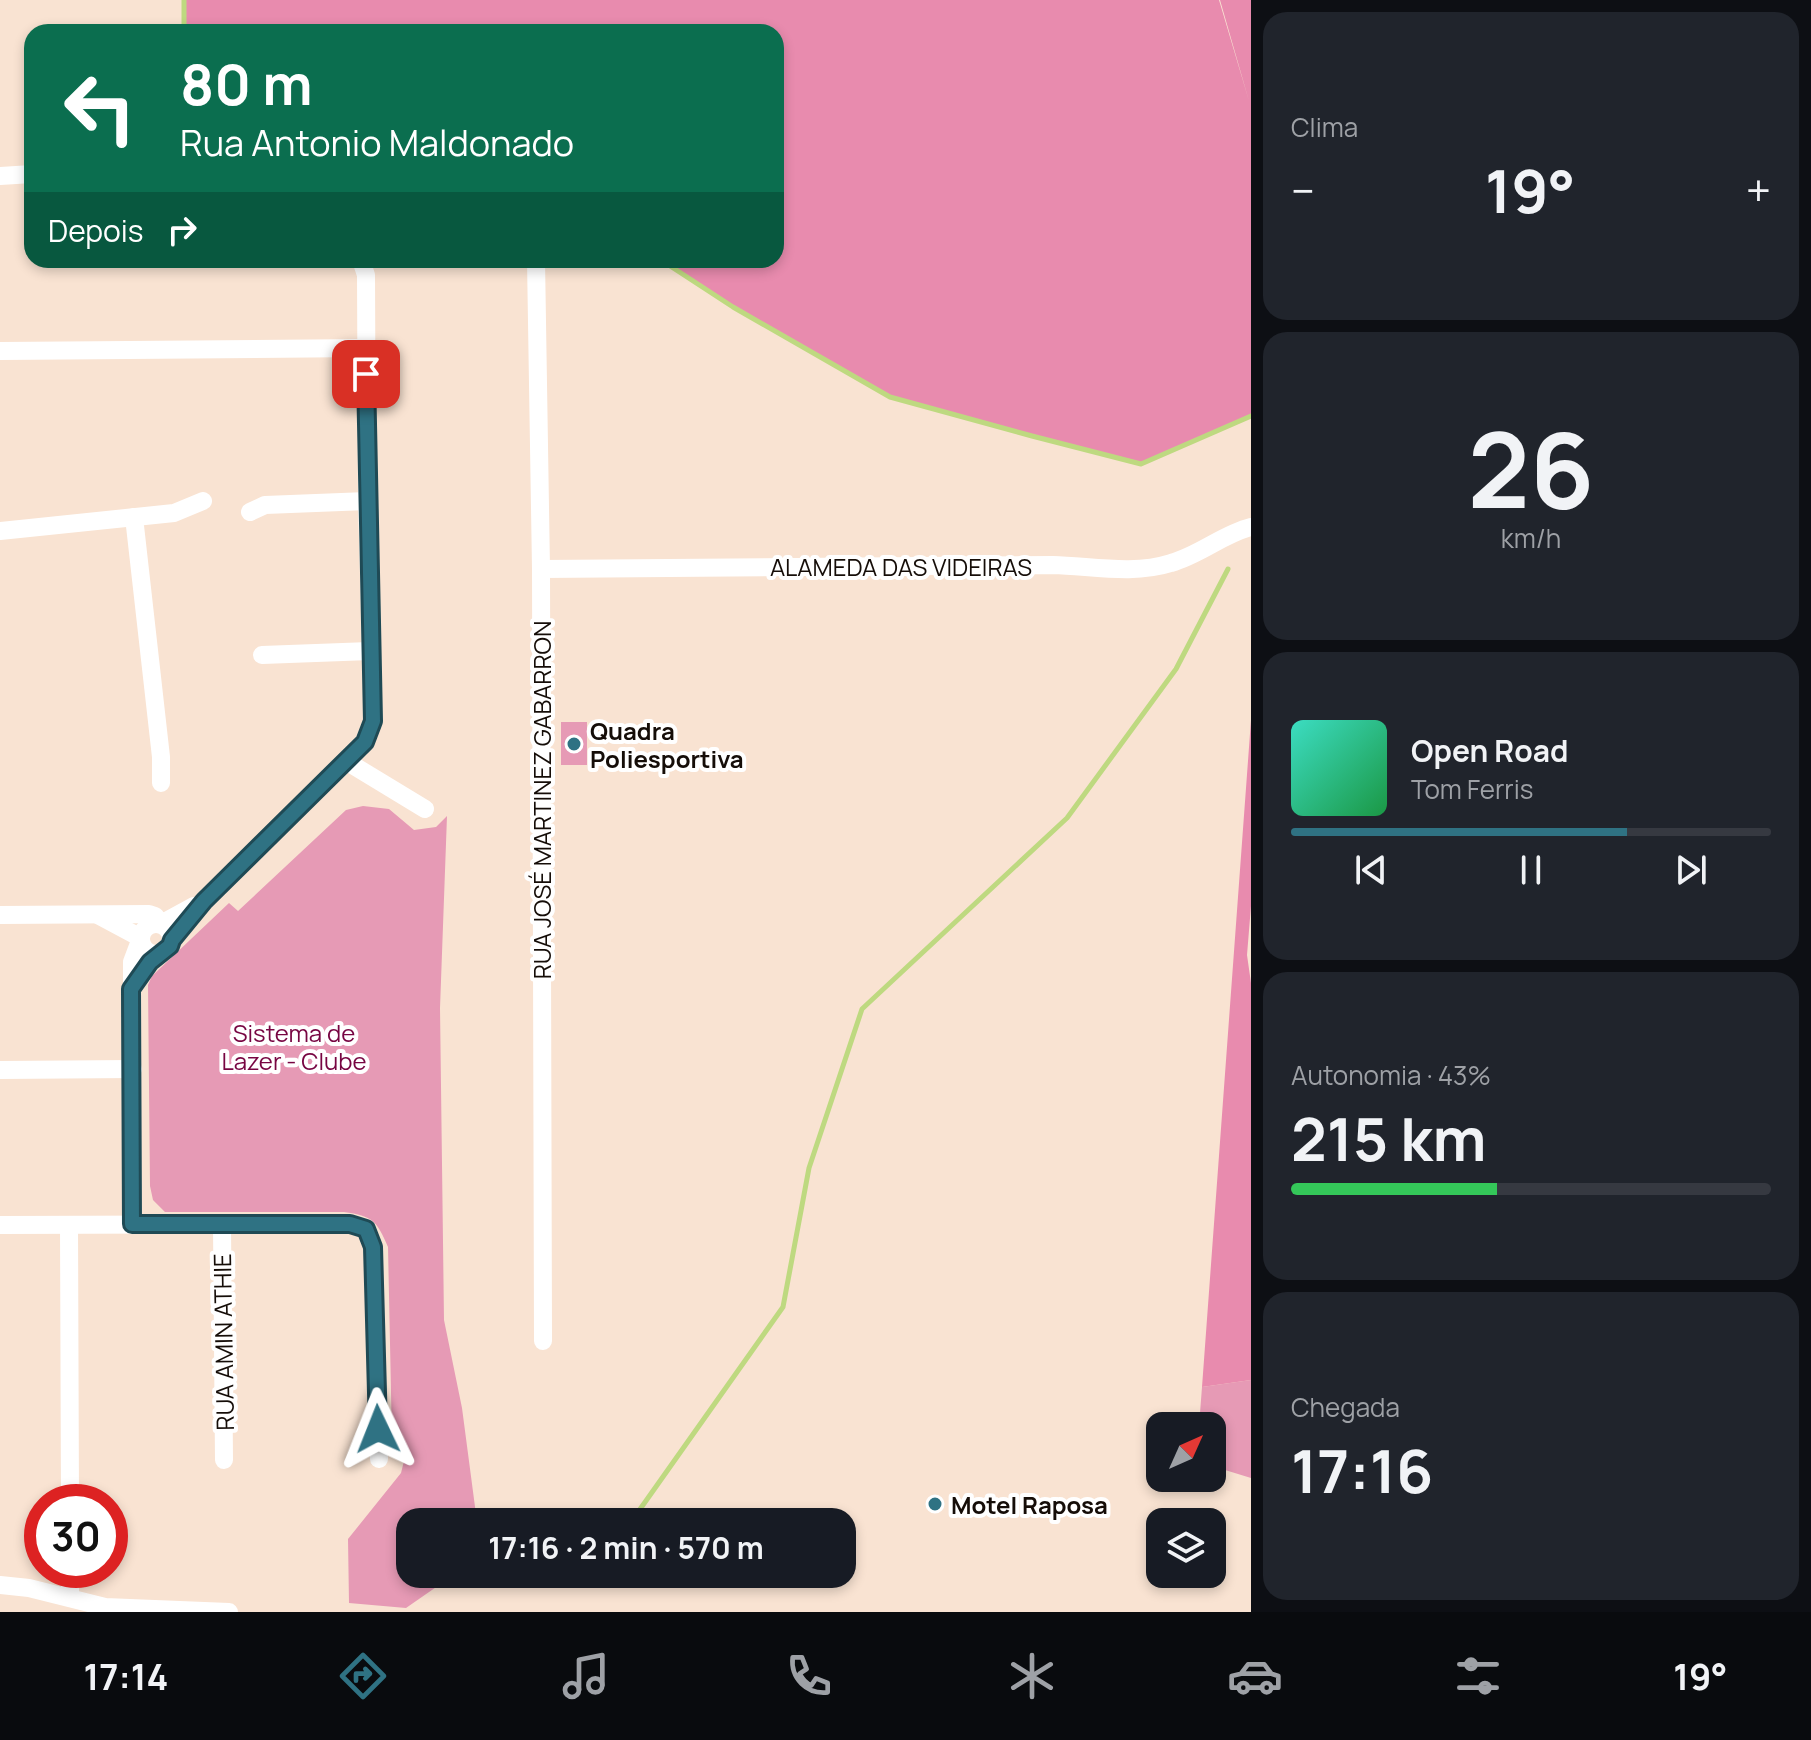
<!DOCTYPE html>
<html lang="pt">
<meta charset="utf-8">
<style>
:root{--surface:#171b24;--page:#20242c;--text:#f1f3f6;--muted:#9ea1a6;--line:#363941;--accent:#2f7283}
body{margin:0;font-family:Manrope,sans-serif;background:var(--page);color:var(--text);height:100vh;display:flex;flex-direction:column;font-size:30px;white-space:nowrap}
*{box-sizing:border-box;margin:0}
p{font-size:26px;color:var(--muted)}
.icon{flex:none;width:44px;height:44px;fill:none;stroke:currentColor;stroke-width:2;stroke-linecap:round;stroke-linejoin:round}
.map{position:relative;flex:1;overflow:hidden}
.drawer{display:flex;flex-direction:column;gap:12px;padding:12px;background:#0d0f14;width:560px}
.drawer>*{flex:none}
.top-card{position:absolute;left:24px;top:24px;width:760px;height:244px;border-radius:24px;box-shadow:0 4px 12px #0003;background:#0b6e4f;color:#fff;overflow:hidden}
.needle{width:52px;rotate:45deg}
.tools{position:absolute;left:1146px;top:1412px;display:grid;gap:16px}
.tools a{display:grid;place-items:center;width:80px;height:80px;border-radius:16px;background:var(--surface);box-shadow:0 4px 12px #0003;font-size:40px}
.speed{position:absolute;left:24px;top:1484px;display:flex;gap:16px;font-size:40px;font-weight:700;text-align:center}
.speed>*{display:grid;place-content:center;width:104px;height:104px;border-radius:50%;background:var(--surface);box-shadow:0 4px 12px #0003;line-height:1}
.speed .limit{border:12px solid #d22;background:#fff;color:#111}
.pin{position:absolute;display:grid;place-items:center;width:68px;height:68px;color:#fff;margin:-34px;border-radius:16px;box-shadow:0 4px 12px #0006}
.me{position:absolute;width:88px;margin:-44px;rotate:358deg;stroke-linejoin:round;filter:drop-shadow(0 0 6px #0008)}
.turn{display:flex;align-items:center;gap:28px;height:168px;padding:0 24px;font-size:36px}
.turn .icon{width:104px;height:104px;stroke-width:2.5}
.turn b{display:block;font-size:56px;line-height:68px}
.then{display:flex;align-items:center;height:76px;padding:0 24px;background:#0003;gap:16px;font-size:30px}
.big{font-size:60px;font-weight:700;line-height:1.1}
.drawer .card{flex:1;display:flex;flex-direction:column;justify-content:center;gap:12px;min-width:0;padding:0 28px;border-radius:24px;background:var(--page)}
.drawer .dial{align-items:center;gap:0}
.dial b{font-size:104px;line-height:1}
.song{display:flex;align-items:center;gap:24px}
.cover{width:96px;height:96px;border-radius:12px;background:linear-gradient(135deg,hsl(170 70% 55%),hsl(140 70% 35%))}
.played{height:8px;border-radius:4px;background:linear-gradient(90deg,var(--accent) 70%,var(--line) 70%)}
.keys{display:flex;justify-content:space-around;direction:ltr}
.heat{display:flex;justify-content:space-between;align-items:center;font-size:44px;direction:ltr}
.charge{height:12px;border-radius:6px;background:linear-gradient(90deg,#34c759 43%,var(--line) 0)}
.trip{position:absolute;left:396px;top:1508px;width:460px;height:80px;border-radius:24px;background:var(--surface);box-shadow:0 4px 12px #0003;font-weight:700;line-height:80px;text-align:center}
.tabs{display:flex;height:128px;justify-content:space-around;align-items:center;background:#090b0e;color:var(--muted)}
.tabs .icon{width:56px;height:56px}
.tabs .active{color:var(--accent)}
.tabs b{font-size:36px;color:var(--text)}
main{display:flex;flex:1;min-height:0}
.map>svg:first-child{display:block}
.green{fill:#e69ab5}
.forest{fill:#e88bae}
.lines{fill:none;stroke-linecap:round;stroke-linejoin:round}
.stream{stroke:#bed980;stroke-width:5}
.minor{stroke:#fff;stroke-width:18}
.route-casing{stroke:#1f4a55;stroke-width:20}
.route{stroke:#2f7283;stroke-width:14}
.poi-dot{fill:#2f7283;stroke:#fff;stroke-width:3}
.labels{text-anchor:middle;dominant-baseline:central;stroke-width:8;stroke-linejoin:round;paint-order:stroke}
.street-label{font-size:24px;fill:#150d08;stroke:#fff}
.poi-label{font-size:24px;font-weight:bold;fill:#150d08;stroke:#fff;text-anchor:start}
.park-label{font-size:24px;fill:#770542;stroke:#fff}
</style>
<main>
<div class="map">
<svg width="1251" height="1612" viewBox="0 0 1251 1612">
<rect width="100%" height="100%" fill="#f9e3d2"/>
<g class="green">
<rect x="561" y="722" width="26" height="43"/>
<path d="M363,806L389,809L414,830L436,827L447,816L440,1008L444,1320L462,1408L477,1522H410V1574H455L406,1608L349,1603L348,1539L401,1473L404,1461L392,1440L388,1247C377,1221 373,1216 344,1212H165L153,1200L150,1186L148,985L152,976L229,903L238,911L346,810Z"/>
<polygon points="1251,1380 1251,1478 1212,1466 1212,1426 1199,1426 1202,1387"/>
</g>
<g class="forest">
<polygon points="184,0 1219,0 1249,101 1220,0 1251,0 1251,416 1141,464 1032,436 890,397 733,307 661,260 776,260 776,32 185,32"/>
<polygon points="1251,720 1251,906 1247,955 1251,983 1251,1380 1202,1387"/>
</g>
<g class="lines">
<g class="stream">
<polyline points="184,0 184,32"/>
<polyline points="661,260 733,307 890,397 1032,436 1141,464 1251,416"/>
<polyline points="631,1522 783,1307 809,1168 862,1009 1067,818 1176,669 1228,569"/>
</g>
<g class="minor">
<polyline points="0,176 32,174"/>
<polyline points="536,260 541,569 543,1341"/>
<polyline points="0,351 366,348"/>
<polyline points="250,512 265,505 367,501"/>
<polyline points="134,517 161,757 161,783"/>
<polyline points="0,531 174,513 203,501"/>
<path d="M541,569L1053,565C1092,566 1133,575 1171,563C1200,555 1223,534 1251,527"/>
<polyline points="262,655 370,651"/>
<polyline points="346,761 425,809"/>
<polyline points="0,915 149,914 155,916 161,924 194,906"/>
<polyline points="98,915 141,938 132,962 132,1224"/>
<circle cx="156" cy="939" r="15"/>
<polyline points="172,940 204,901 365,742 373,721 367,501 366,275 361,260"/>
<polyline points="0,1070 133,1069"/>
<polyline points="0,1225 350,1224 366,1229 373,1247 379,1459"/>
<polyline points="69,1225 70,1502"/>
<polyline points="222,1225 224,1460"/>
<polyline points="0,1585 29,1588 105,1607 229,1612"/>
<polyline points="70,1597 70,1570"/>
</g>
</g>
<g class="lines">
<g class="route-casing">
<polyline id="route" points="366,374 373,721 365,742 204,901 172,940 170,946 150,962 131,989 132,1224 350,1224 366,1229 373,1247 378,1429"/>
</g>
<use href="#route" class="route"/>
</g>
<g class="poi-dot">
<circle cx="574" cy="744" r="8"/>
<circle cx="935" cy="1504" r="8"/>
</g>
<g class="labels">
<g class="street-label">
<text x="901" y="566">ALAMEDA DAS VIDEIRAS</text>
<text transform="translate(541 800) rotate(-90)">RUA JOSÉ MARTINEZ GABARRON</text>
<text transform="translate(223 1342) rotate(-91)">RUA AMIN ATHIE</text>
</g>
<g class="poi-label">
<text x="590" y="730">Quadra<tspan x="590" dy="28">Poliesportiva</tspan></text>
<text x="951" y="1504">Motel Raposa</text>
</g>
<g class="park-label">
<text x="294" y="1032">Sistema de<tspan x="294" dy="28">Lazer - Clube</tspan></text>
</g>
</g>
</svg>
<div class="tools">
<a><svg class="needle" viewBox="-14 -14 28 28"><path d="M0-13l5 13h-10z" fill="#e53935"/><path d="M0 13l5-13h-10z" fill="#9ea1a6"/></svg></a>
<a><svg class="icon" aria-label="layers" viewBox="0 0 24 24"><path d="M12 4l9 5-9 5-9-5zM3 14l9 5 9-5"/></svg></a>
</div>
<div class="speed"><div class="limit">30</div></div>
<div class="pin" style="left:366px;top:374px;background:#d93025"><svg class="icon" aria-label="arrive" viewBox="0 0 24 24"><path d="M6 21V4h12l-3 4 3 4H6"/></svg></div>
<svg class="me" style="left:378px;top:1429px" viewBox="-20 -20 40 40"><path d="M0-17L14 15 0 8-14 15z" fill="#2f7283" stroke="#fff" stroke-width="4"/></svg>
<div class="trip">17:16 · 2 min · 570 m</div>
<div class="top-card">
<div class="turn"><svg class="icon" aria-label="left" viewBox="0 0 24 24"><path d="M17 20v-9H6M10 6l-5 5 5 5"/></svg><div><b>80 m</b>Rua Antonio Maldonado</div></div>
<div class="then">Depois<svg class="icon" aria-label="right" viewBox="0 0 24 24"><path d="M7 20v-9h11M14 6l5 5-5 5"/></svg></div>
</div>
</div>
<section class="drawer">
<div class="card"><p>Clima</p>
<div class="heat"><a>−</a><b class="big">19°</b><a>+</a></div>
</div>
<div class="card dial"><b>26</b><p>km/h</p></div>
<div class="card">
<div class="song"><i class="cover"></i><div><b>Open Road</b><p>Tom Ferris</p></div></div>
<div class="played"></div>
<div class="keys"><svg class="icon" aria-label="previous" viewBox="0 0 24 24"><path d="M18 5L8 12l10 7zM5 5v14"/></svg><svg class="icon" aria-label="pause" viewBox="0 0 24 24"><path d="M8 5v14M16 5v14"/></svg><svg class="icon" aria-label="next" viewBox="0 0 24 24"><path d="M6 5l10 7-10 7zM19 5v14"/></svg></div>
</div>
<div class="card"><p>Autonomia · 43%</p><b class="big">215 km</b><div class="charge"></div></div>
<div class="card"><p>Chegada</p><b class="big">17:16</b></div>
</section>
</main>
<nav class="tabs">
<b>17:14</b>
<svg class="icon active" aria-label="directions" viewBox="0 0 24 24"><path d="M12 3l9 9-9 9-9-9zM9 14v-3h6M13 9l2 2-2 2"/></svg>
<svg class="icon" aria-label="music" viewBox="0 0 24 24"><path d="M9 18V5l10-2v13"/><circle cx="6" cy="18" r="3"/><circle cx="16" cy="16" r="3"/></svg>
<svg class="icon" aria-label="phone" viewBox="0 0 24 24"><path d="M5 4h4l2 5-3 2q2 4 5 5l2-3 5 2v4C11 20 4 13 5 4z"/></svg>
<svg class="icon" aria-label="climate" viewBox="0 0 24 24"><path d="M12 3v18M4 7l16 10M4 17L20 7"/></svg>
<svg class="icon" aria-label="car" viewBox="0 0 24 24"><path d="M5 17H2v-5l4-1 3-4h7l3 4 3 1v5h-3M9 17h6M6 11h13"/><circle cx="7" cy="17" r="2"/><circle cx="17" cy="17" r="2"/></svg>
<svg class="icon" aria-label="filters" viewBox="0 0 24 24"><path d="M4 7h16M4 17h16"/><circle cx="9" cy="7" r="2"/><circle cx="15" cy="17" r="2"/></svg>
<b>19°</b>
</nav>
